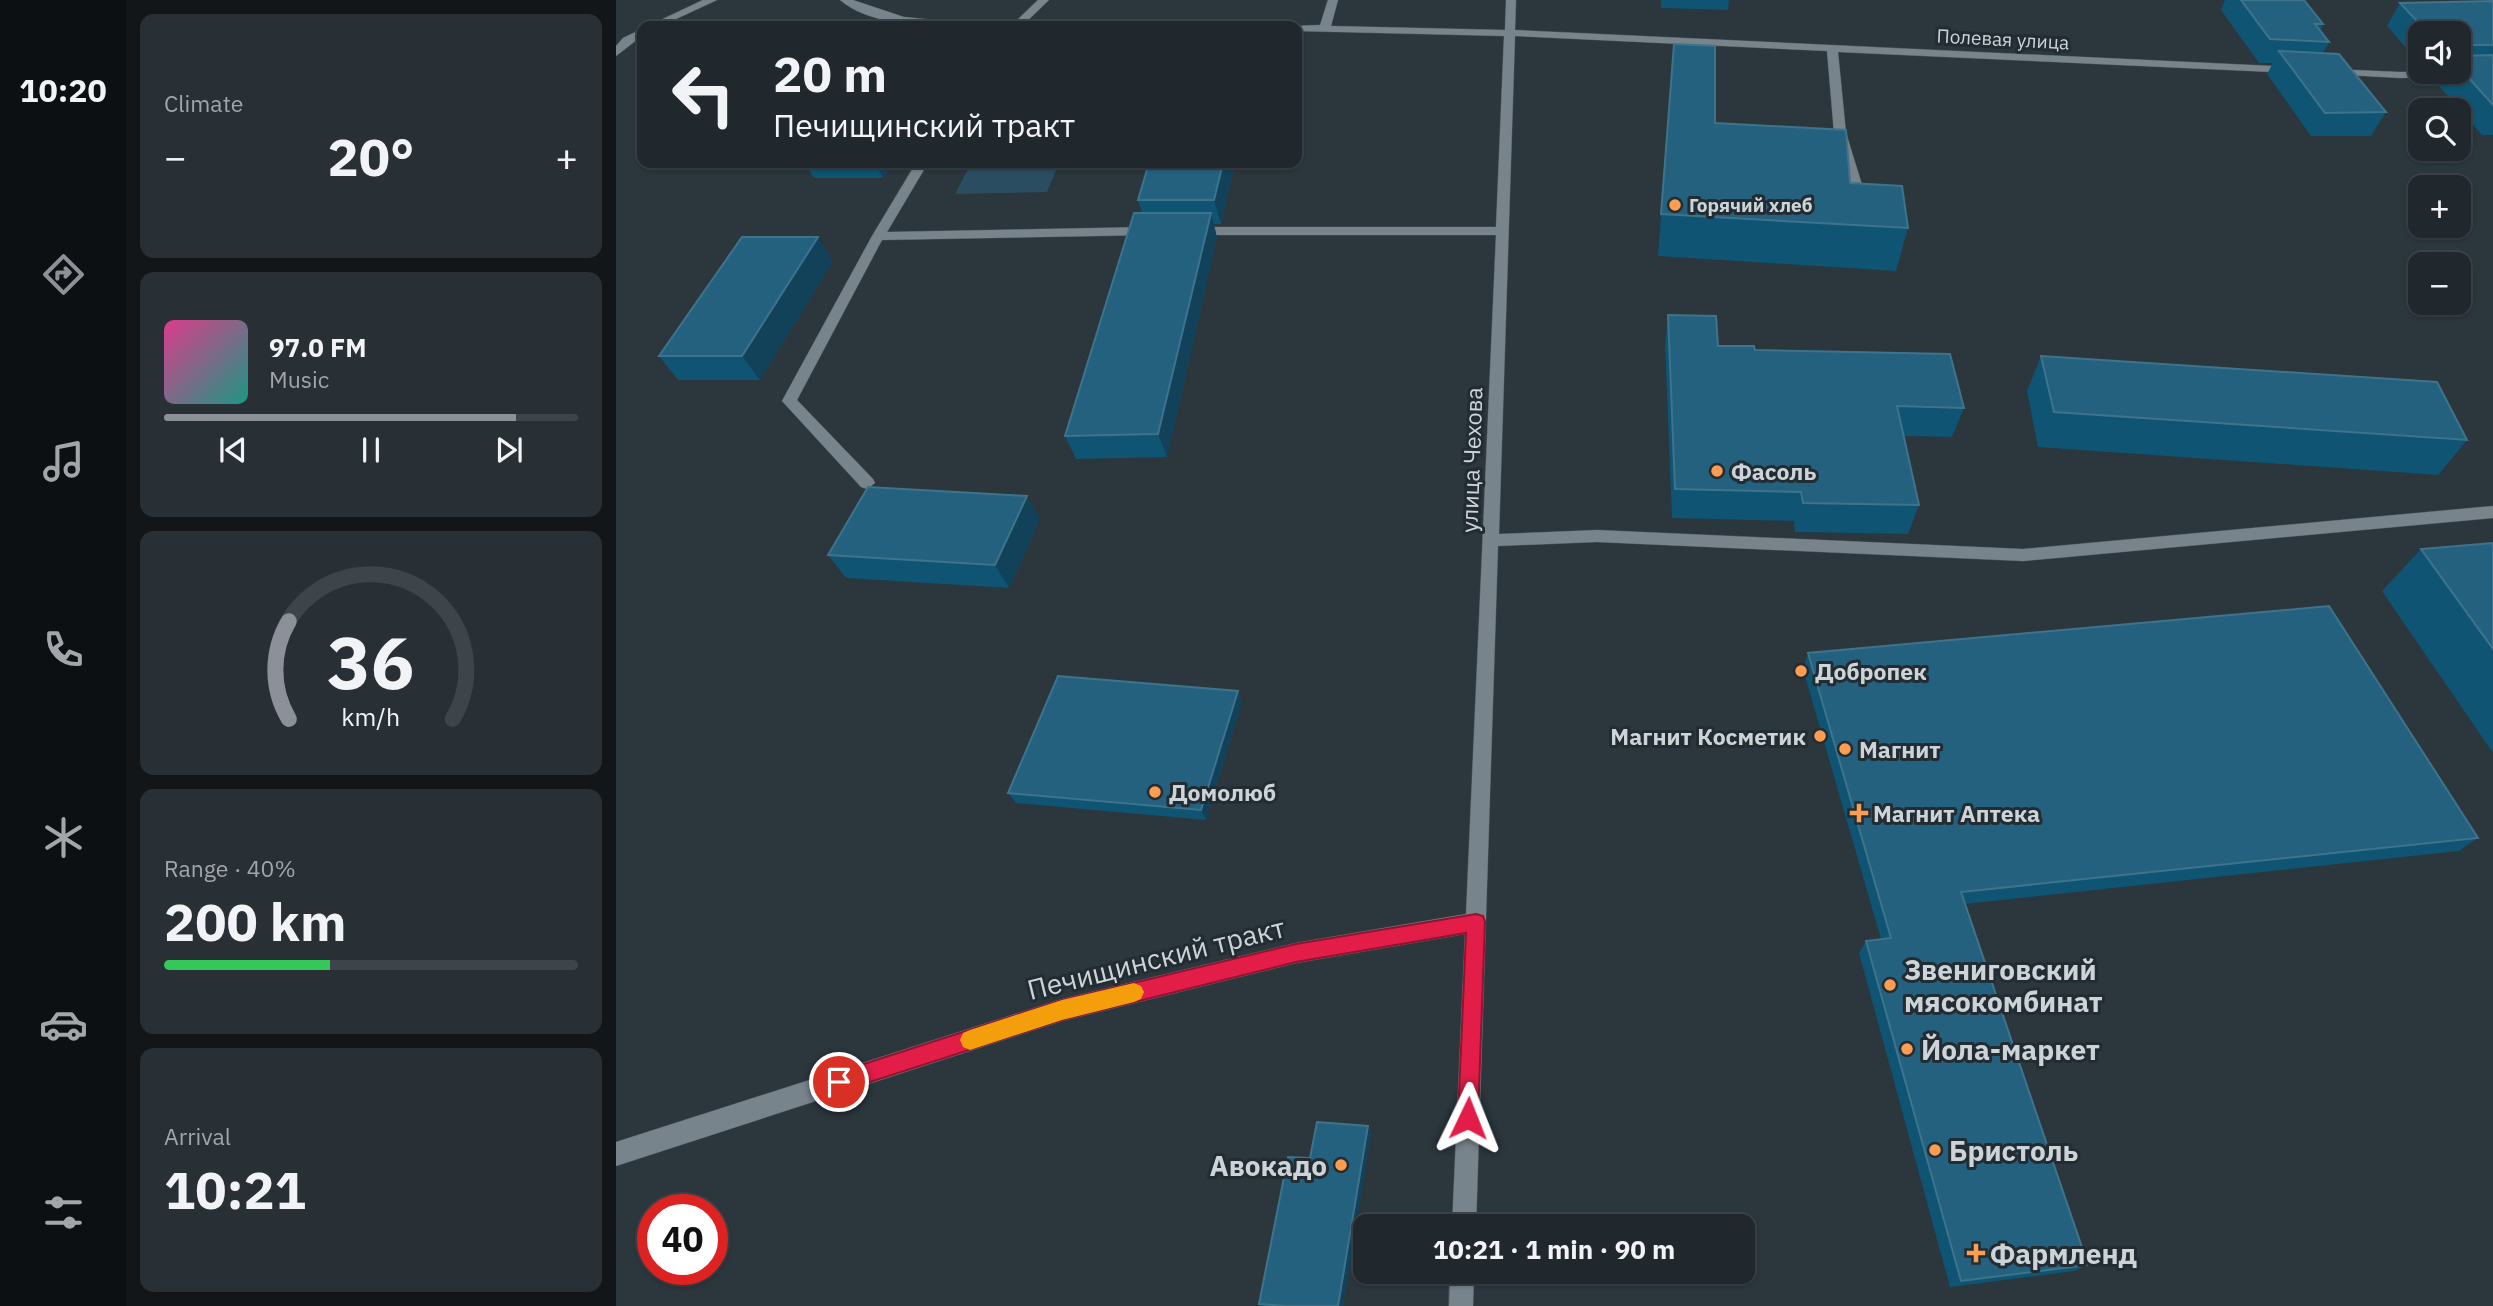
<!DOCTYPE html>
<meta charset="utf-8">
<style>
:root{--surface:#20282e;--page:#283036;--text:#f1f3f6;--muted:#a2a6aa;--line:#3d444a;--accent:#8c9099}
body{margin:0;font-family:"IBM Plex Sans",sans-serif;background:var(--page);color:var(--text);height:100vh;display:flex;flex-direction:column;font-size:26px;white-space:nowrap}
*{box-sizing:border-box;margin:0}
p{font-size:23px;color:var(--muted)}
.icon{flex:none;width:38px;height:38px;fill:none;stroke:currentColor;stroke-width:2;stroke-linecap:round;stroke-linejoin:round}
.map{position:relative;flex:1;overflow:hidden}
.panel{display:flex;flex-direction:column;gap:14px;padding:14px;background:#121619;width:490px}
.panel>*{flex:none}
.banner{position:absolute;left:21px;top:21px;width:665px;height:147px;border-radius:14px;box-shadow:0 2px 5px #0004,0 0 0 2px var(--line);background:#20282e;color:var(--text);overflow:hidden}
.tools{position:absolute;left:1792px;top:21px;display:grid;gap:14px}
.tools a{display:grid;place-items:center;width:63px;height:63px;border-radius:14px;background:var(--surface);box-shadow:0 2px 5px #0004,0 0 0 2px var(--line);font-size:35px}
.speed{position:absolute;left:21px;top:1194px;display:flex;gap:14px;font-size:35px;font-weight:700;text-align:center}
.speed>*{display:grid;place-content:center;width:91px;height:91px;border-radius:50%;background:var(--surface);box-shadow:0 2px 5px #0004,0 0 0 2px var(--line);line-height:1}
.speed .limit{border:10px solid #d22;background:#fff;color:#111}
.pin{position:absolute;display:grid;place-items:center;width:60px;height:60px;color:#fff;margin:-30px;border:4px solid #fff;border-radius:50%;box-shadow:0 2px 7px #0007}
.me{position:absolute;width:77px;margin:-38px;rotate:2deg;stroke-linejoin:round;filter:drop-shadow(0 0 5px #0008)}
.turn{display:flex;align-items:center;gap:24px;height:147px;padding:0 21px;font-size:32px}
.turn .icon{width:91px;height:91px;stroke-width:2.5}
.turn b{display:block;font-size:49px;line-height:60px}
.big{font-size:52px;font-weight:800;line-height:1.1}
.panel .card{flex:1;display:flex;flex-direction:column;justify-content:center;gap:10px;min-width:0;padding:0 24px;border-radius:14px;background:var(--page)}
.panel .dial{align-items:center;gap:0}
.dial svg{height:182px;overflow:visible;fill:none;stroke:var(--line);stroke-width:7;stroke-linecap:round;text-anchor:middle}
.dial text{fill:var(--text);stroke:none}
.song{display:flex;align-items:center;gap:21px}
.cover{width:84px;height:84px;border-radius:10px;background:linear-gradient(135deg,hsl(330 70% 55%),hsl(170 70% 35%))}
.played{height:7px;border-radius:4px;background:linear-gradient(90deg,var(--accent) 85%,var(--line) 85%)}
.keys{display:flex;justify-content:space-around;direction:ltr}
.heat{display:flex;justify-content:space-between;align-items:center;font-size:38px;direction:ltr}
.charge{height:10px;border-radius:5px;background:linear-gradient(90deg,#34c759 40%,var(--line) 0)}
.trip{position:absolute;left:737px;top:1214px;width:402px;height:70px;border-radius:14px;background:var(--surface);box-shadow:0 2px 5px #0004,0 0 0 2px var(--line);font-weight:800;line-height:70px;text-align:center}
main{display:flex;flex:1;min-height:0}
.dock{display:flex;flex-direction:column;width:126px;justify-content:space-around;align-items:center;background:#0d1012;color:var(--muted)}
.dock .icon{width:49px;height:49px}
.dock .current{color:var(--accent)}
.dock b{font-size:32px;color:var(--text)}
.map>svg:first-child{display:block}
.green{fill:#2b4d61}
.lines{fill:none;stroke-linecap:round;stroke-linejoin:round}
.minor-casing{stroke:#4c545a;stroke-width:1}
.minor{fill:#78848c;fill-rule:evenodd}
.wall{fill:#0f5473}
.shaded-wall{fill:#124259}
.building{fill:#24617e;stroke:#3e738c;stroke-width:2}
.route{fill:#e11d48;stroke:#92132f;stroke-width:2}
.slow{fill:#f59e0b}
.poi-dot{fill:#fc9d52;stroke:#222c32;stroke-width:2.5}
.labels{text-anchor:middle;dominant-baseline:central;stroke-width:6;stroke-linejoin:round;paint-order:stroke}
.far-street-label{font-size:19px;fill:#cdd4d8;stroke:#222c32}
.far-poi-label{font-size:19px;font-weight:bold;fill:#cdd4d8;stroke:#222c32;text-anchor:start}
.street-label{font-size:23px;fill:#cdd4d8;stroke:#222c32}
.poi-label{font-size:23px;font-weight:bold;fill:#cdd4d8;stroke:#222c32;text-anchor:start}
.near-street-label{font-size:28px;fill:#cdd4d8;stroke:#222c32}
.near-poi-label{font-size:28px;font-weight:bold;fill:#cdd4d8;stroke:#222c32;text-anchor:start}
</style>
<main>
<nav class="dock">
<b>10:20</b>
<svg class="icon current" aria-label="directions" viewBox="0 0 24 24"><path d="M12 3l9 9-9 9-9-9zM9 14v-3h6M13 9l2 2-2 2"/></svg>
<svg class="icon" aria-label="music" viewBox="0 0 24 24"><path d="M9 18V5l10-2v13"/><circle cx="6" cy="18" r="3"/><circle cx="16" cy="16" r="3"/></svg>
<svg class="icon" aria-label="phone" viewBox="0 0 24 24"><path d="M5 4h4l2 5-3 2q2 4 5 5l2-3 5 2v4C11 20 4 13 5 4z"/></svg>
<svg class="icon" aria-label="climate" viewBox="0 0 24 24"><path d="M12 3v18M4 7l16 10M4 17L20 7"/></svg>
<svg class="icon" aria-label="car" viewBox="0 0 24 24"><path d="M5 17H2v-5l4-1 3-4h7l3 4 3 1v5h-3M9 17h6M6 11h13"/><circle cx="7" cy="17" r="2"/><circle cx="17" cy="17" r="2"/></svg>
<svg class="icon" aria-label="filters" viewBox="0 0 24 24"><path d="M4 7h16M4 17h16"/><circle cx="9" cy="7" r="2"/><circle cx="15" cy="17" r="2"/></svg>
</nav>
<section class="panel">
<div class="card"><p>Climate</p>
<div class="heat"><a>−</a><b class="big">20°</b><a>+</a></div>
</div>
<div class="card">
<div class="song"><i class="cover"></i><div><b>97.0 FM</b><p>Music</p></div></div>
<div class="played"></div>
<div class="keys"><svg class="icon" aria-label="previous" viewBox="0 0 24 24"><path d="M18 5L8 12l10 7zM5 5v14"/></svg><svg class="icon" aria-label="pause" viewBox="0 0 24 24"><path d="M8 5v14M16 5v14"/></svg><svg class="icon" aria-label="next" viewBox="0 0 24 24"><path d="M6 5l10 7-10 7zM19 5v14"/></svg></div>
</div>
<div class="card dial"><svg viewBox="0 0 100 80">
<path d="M14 69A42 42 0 1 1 86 69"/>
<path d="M14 69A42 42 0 0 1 14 26" stroke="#8c9099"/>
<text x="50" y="56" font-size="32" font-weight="700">36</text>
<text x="50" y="72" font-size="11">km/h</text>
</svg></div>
<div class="card"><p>Range · 40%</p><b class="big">200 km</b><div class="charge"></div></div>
<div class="card"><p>Arrival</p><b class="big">10:21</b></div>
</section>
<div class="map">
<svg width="1877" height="1306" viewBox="0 0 1877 1306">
<rect width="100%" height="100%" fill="#2b363d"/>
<polygon class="green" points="355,163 443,163 431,192 339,194"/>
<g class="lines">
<g class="minor-casing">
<g id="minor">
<polygon points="87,0 101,0 45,26 32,26"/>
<path d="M224,0H237L288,17L350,23L355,26C317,28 254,26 224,0Z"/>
<polygon points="422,0 433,0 406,26 395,26"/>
<polygon points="712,0 722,0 715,26 889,30 890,0 900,0 899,30 1678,67 1684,70 1678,73 1222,52 1230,133 1252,204 1246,208 1240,204 1218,133 1211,51 899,36 883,534 981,530 1407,549 1877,506 1877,518 1407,561 981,542 882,546 860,1227 836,1227 849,934 680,963 446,1021 0,1166 0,1142 446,999 680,943 850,914 880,235 575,235 569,231 575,227 880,227 888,36 681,31 681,26 677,26 704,25"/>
<polygon points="26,29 26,36 0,56 0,46 7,38"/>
<polygon points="1716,69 1784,72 1877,70 1877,76 1784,78 1712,74 1710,72"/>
<polygon points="300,163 312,163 271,232 533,227 539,231 533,235 266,240 181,400 257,479 259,483 251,489 245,487 166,401 256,236"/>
<polygon points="834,1272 858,1272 857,1306 833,1306"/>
</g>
</g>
<use href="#minor" class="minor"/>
</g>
<g class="wall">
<polygon points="1045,0 1113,0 1112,10 1045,8"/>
<polygon points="1609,0 1688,0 1707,24 1704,31 1713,42 1707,53 1770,112 1755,136 1695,136 1651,74 1657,63 1643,63 1605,10"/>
<polygon points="1877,1 1877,135 1866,135 1818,80 1823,72 1843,72 1843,33 1804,33 1804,64 1771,26 1784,3"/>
<polygon points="1058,44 1099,123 1234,183 1292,228 1280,271 1042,256"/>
<polygon points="189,163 276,163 267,178 198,178"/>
<polygon points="533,163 619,163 605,224 598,224 601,238 551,457 460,459 449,436 526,213 522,200"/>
<polygon points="217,261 144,380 62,380 43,356"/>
<polygon points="1052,315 1102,346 1139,350 1348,408 1336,437 1288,436 1303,505 1292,534 1179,532 1178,521 1056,518 1049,345"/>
<polygon points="1425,356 1851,440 1822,475 1422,447 1411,391"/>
<polygon points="424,519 393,588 230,578 212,555"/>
<polygon points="1877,543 1877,753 1766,591 1805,549"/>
<polygon points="1192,653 1862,838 1843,851 1349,904 1472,1265 1458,1271 1334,1287 1243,953 1250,941 1265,939 1187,669"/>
<polygon points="622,691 626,702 590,820 400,803 392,793"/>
<polygon points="752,1126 755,1132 727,1306 646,1306 643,1304 694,1158"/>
</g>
<g class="shaded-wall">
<polygon points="259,163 276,163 267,178"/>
<polygon points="607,163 619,163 605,224 598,200"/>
<polygon points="595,213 601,238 551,457 542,434"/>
<polygon points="202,237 217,261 144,380 126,356"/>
<polygon points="411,496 424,519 393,588 379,565"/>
<polygon points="622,691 626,702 590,820 585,810"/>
<polygon points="752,1126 755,1132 727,1306 722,1306"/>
</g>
<g class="building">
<polygon points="1625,0 1688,0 1707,24 1699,24 1713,42 1654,39"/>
<polygon points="1877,1 1877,45 1843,45 1843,33 1812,33 1784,3"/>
<polygon points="1058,44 1099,46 1099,123 1230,130 1234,183 1286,186 1292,228 1045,214"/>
<polygon points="1663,51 1723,54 1770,112 1709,113"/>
<polygon points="1877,55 1877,105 1843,67 1843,56"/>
<polygon points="533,163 607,163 598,200 522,200"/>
<polygon points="518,213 595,213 542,434 449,436"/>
<polygon points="126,237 202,237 126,356 43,356"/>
<polygon points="1052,315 1100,316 1102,346 1138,346 1139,350 1334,354 1348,408 1281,406 1303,505 1187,503 1185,492 1059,489"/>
<polygon points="1425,356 1821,382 1851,440 1438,412"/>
<polygon points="252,487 411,496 379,565 212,555"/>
<polygon points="1877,543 1877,649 1805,549"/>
<polygon points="1713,606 1862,838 1345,892 1472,1265 1345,1281 1250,941 1275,938 1192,653"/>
<polygon points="442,676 622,691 585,810 392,793"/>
<polygon points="701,1122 752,1126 722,1306 670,1306 643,1304 672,1157 694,1158"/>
</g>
<polygon class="route" points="860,914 867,916 869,922 862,1118 859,1125 852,1128 845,1125 842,1118 850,933 680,962 446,1020 223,1092 216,1090 213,1082 216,1075 223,1072 446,1000 680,944"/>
<polygon class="slow" points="518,983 525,986 528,992 525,999 518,1002 446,1020 354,1050 347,1047 344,1040 347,1033 354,1030 446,1000"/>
<g class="poi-dot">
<circle cx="1059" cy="205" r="7"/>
<circle cx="1101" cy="471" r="7"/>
<circle cx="1185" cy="671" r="7"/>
<circle cx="1204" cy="736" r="7"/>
<circle cx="1229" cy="749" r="7"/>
<circle cx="539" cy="792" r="7"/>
<path d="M1239.5 802.5h7v7h7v7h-7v7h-7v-7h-7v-7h7z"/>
<circle cx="1274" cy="985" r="7"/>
<circle cx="1291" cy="1049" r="7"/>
<circle cx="1319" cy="1150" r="7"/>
<circle cx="725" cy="1165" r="7"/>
<path d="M1356.5 1242.5h7v7h7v7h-7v7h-7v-7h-7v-7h7z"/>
</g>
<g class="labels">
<g class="far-street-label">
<text transform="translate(1387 39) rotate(3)">Полевая улица</text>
</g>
<g class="far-poi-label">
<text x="1073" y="205">Горячий хлеб</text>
</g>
<g class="street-label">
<text transform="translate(855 460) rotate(-88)">улица Чехова</text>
</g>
<g class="poi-label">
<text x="1115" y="471">Фасоль</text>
<text x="1199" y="671">Добропек</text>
<text x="1190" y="736" text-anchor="end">Магнит Косметик</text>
<text x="1243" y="749">Магнит</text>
<text x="553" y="792">Домолюб</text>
<text x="1257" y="813">Магнит Аптека</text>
</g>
<g class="near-street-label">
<text transform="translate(540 958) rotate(-14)">Печищинский тракт</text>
</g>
<g class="near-poi-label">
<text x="1288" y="969">Звениговский<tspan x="1288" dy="32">мясокомбинат</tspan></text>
<text x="1305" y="1049">Йола-маркет</text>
<text x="1333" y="1150">Бристоль</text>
<text x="711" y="1165" text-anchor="end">Авокадо</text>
<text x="1374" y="1253">Фармленд</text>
</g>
</g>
</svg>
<div class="tools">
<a><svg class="icon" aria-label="sound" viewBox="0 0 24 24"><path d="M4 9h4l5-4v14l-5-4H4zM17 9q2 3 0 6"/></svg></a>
<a><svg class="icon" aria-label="search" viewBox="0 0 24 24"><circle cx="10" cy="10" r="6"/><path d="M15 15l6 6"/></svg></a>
<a>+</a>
<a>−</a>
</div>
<div class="speed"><div class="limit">40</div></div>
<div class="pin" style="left:223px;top:1082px;background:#d93025"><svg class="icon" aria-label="arrive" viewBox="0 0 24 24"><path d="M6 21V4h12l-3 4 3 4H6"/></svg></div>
<svg class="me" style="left:852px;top:1118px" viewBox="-20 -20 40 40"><path d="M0-17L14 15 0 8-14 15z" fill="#e11d48" stroke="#fff" stroke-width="4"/></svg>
<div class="trip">10:21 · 1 min · 90 m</div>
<div class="banner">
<div class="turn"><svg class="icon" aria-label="left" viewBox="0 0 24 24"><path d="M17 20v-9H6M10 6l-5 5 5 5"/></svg><div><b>20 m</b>Печищинский тракт</div></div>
</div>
</div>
</main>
